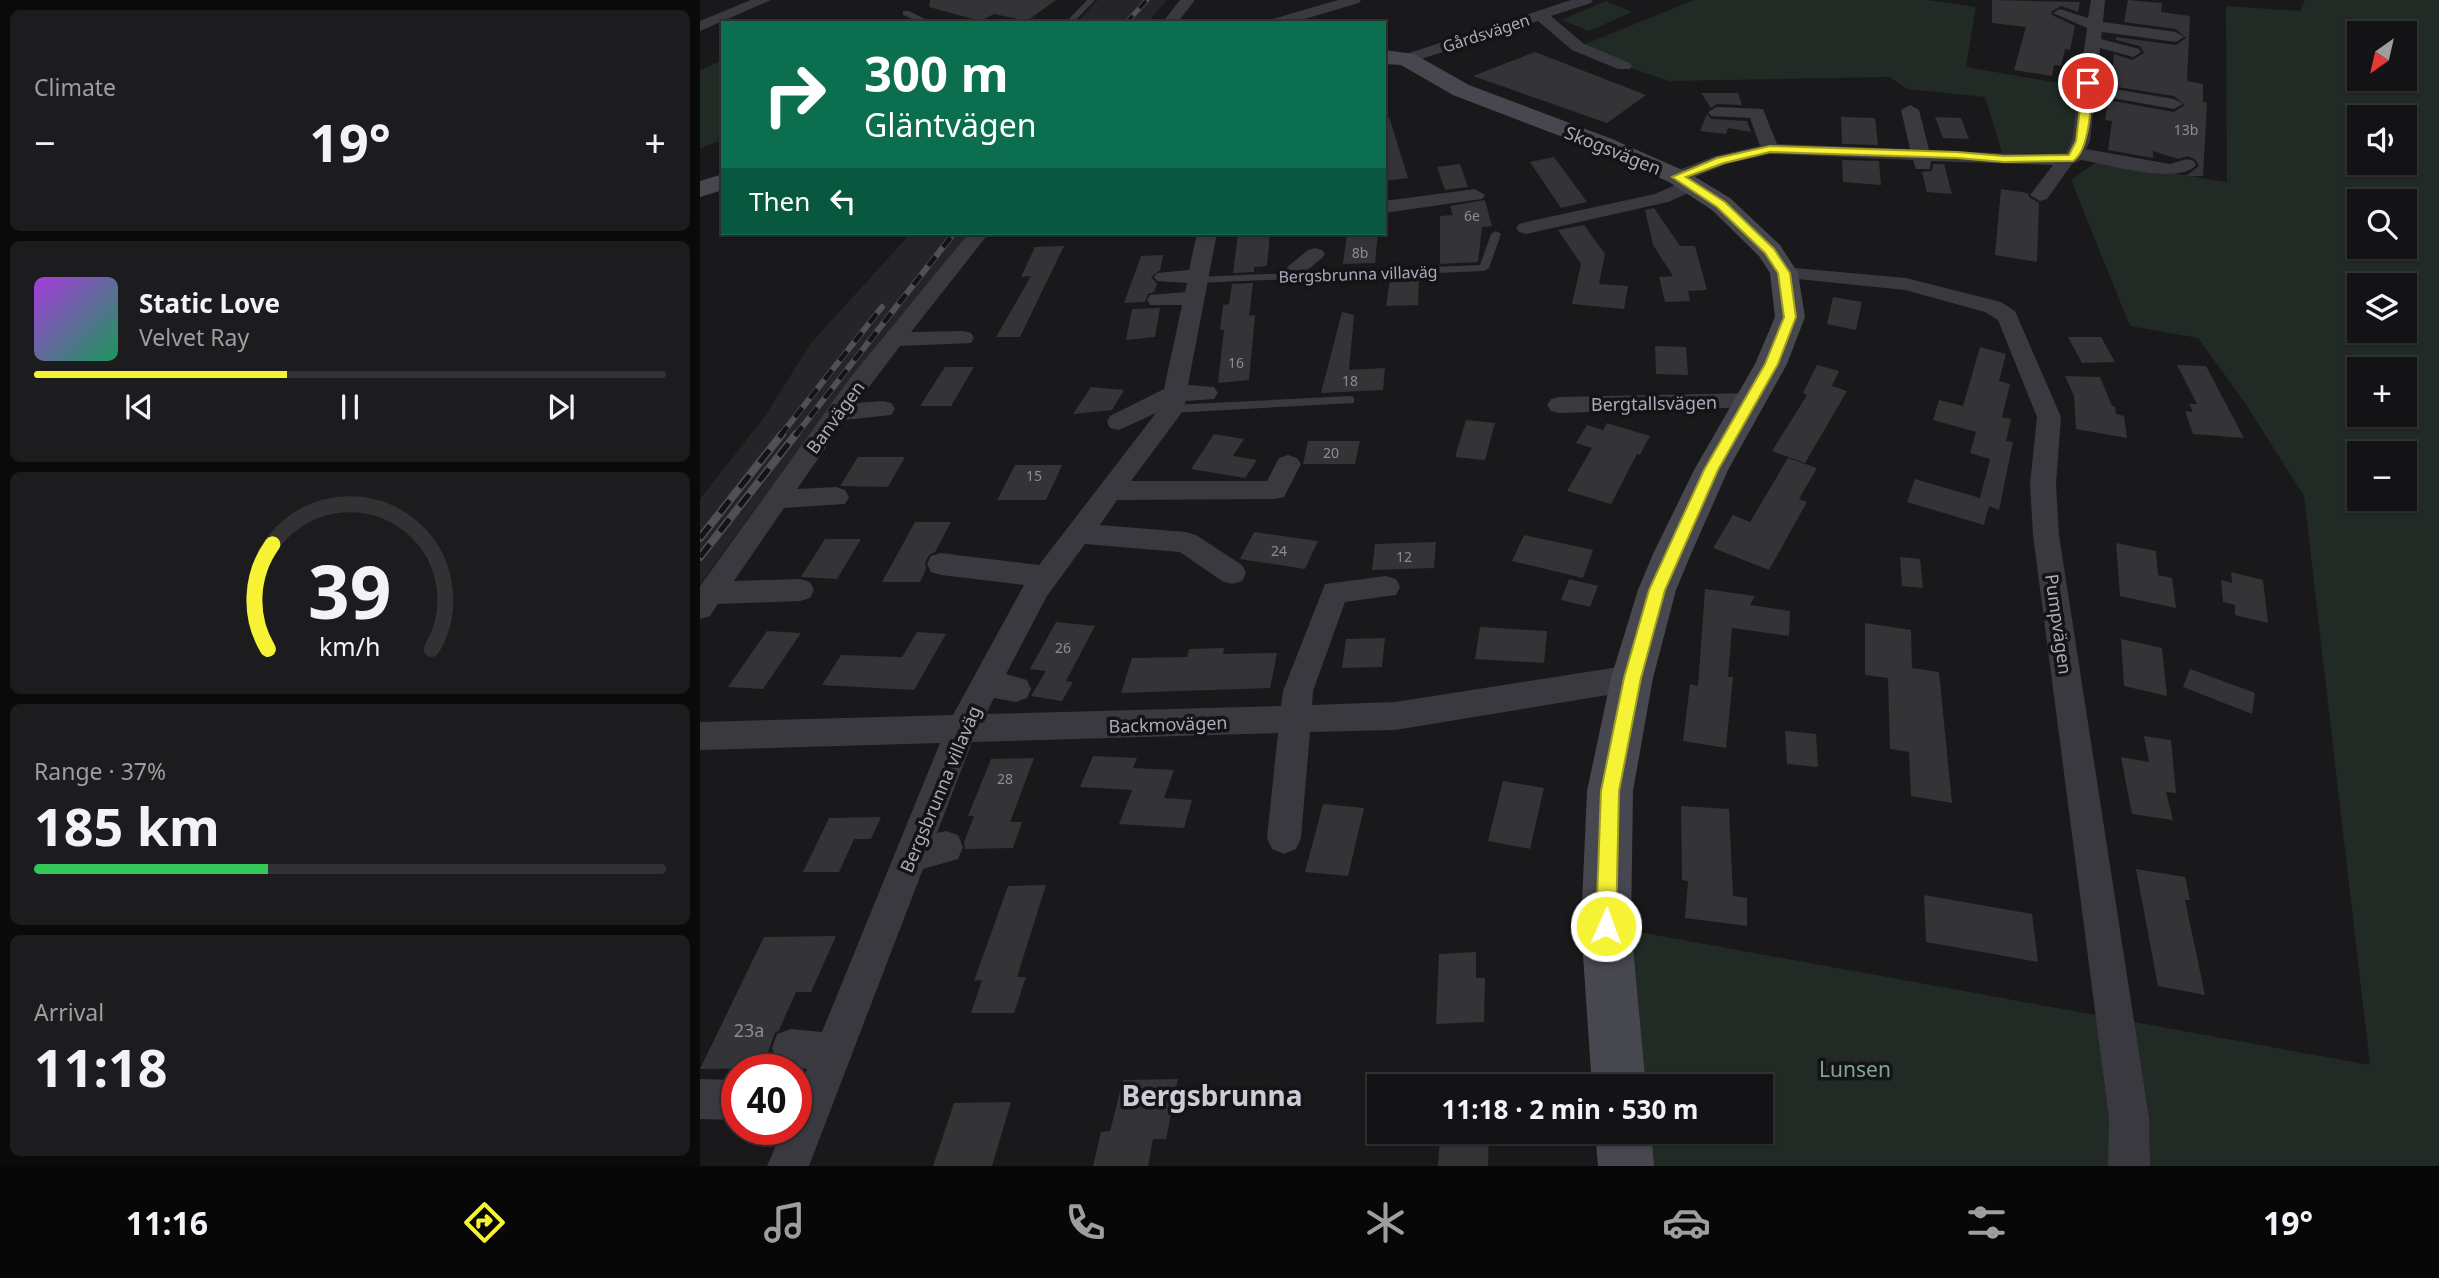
<!DOCTYPE html>
<meta charset="utf-8">
<style>
:root{--surface:#131214;--page:#1c1b1d;--text:#f1f3f6;--muted:#9d9ea0;--line:#323234;--accent:#f6f234}
body{margin:0;font-family:"Noto Sans",sans-serif;background:var(--page);color:var(--text);height:100vh;display:flex;flex-direction:column;font-size:26px;white-space:nowrap}
*{box-sizing:border-box;margin:0}
p{font-size:23px;color:var(--muted)}
.icon{flex:none;width:38px;height:38px;fill:none;stroke:currentColor;stroke-width:2;stroke-linecap:round;stroke-linejoin:round}
.map{position:relative;flex:1;overflow:hidden}
.side{display:flex;flex-direction:column;gap:10px;padding:10px;background:#0a0a0b;width:700px}
.side>*{flex:none}
.hud{position:absolute;left:21px;top:21px;width:665px;height:214px;border-radius:0px;box-shadow:0 2px 5px #0004,0 0 0 2px var(--line);background:#0b6e4f;color:#fff;overflow:hidden}
.needle{width:46px;rotate:214deg}
.buttons{position:absolute;left:1647px;top:21px;display:grid;gap:14px}
.buttons a{display:grid;place-items:center;width:70px;height:70px;border-radius:0px;background:var(--surface);box-shadow:0 2px 5px #0004,0 0 0 2px var(--line);font-size:35px}
.speed{position:absolute;left:21px;top:1054px;display:flex;gap:14px;font-size:35px;font-weight:700;text-align:center}
.speed>*{display:grid;place-content:center;width:91px;height:91px;border-radius:50%;background:var(--surface);box-shadow:0 2px 5px #0004,0 0 0 2px var(--line);line-height:1}
.speed .limit{border:10px solid #d22;background:#fff;color:#111}
.pin{position:absolute;display:grid;place-items:center;width:60px;height:60px;color:#fff;margin:-30px;border:4px solid #fff;border-radius:50%;box-shadow:0 2px 7px #0007}
.me{position:absolute;width:77px;margin:-38px;rotate:2deg;stroke-linejoin:round;filter:drop-shadow(0 0 5px #0008)}
.turn{display:flex;align-items:center;gap:24px;height:147px;padding:0 28px;font-size:32px}
.turn .icon{width:91px;height:91px;stroke-width:2.5}
.turn b{display:block;font-size:49px;line-height:60px}
.then{display:flex;align-items:center;height:66px;padding:0 28px;background:#0003;gap:14px;font-size:26px}
.big{font-size:52px;font-weight:700;line-height:1.1}
.side .tile{flex:1;display:flex;flex-direction:column;justify-content:center;gap:10px;min-width:0;padding:0 24px;border-radius:10px;background:var(--page)}
.side .dial{align-items:center;gap:0}
.dial svg{height:182px;overflow:visible;fill:none;stroke:var(--line);stroke-width:7;stroke-linecap:round;text-anchor:middle}
.dial text{fill:var(--text);stroke:none}
.song{display:flex;align-items:center;gap:21px}
.cover{width:84px;height:84px;border-radius:10px;background:linear-gradient(135deg,hsl(280 70% 55%),hsl(150 70% 35%))}
.played{height:7px;border-radius:4px;background:linear-gradient(90deg,var(--accent) 40%,var(--line) 40%)}
.keys{display:flex;justify-content:space-around;direction:ltr}
.heat{display:flex;justify-content:space-between;align-items:center;font-size:38px;direction:ltr}
.charge{height:10px;border-radius:5px;background:linear-gradient(90deg,#34c759 37%,var(--line) 0)}
.trip{position:absolute;left:667px;top:1074px;width:406px;height:70px;border-radius:0px;background:var(--surface);box-shadow:0 2px 5px #0004,0 0 0 2px var(--line);font-weight:700;line-height:70px;text-align:center}
.dock{display:flex;height:112px;justify-content:space-around;align-items:center;background:#080708;color:var(--muted)}
.dock .icon{width:49px;height:49px}
.dock .current{color:var(--accent)}
.dock b{font-size:32px;color:var(--text)}
main{display:flex;flex:1;min-height:0}
.map>svg:first-child{display:block}
.built{fill:#252427}
.green{fill:#222a25;fill-rule:evenodd}
.building{fill:#343336}
.lines{fill:none;stroke-linecap:round;stroke-linejoin:round}
.lane{fill:#3a393f;fill-rule:evenodd}
.street{fill:#3a393f;fill-rule:evenodd}
.secondary{fill:#47474f;fill-rule:evenodd}
.rail-far2-casing{stroke:#505058;stroke-width:5}
.rail-far1-casing{stroke:#505058;stroke-width:6}
.rail-casing{stroke:#505058;stroke-width:8}
.rail-far2{stroke:#141315;stroke-width:3.5;stroke-dasharray:10;stroke-linecap:butt}
.rail-far1{stroke:#141315;stroke-width:4.5;stroke-dasharray:12;stroke-linecap:butt}
.rail{stroke:#141315;stroke-width:5;stroke-dasharray:16;stroke-linecap:butt}
.route{fill:#f6f234;stroke:#a09d22;stroke-width:2}
.labels{text-anchor:middle;dominant-baseline:central;stroke-width:7;stroke-linejoin:round;paint-order:stroke}
.number-label{font-size:14px;fill:#8c8c99}
.far-street-label{font-size:16px;fill:#aaaaba;stroke:#141315}
.street-label{font-size:18px;fill:#aaaaba;stroke:#141315}
.near-number-label{font-size:18px;fill:#8c8c99}
.near-park-label{font-size:21px;fill:#81a58f;stroke:#141315}
.near-district-label{font-size:28px;font-weight:bold;fill:#cccbd6;stroke:#141315}
</style>
<main>
<section class="side">
<div class="tile"><p>Climate</p>
<div class="heat"><a>−</a><b class="big">19°</b><a>+</a></div>
</div>
<div class="tile">
<div class="song"><i class="cover"></i><div><b>Static Love</b><p>Velvet Ray</p></div></div>
<div class="played"></div>
<div class="keys"><svg class="icon" aria-label="previous" viewBox="0 0 24 24"><path d="M18 5L8 12l10 7zM5 5v14"/></svg><svg class="icon" aria-label="pause" viewBox="0 0 24 24"><path d="M8 5v14M16 5v14"/></svg><svg class="icon" aria-label="next" viewBox="0 0 24 24"><path d="M6 5l10 7-10 7zM19 5v14"/></svg></div>
</div>
<div class="tile dial"><svg viewBox="0 0 100 80">
<path d="M14 69A42 42 0 1 1 86 69"/>
<path d="M14 69A42 42 0 0 1 16 23" stroke="#f6f234"/>
<text x="50" y="56" font-size="32" font-weight="700">39</text>
<text x="50" y="72" font-size="11">km/h</text>
</svg></div>
<div class="tile"><p>Range · 37%</p><b class="big">185 km</b><div class="charge"></div></div>
<div class="tile"><p>Arrival</p><b class="big">11:18</b></div>
</section>
<div class="map">
<svg width="1739" height="1166" viewBox="0 0 1739 1166">
<rect width="100%" height="100%" fill="#19181a"/>
<g class="built">
<polygon points="398,0 467,0 447,23 376,23"/>
<polygon points="211,233 272,233 141,392 0,584 0,499 65,416 111,343"/>
</g>
<g class="green">
<polygon points="994,0 1228,0 1276,7 1266,67 1388,88 1373,158 1304,159 1285,97 1207,89 1190,77 969,81 895,56 878,47"/>
<path d="M1605,0H1739V1166H926L923,1132H1060V1087H919L906,926L1670,1065L1604,496L1545,403L1498,338L1430,326L1371,180L1398,161L1527,182L1526,6L1600,11ZM1659,33H1704V79H1659ZM1659,117H1704V163H1659ZM1659,201H1704V247H1659ZM1659,285H1704V331H1659ZM1659,369H1704V415H1659ZM1659,453H1704V499H1659Z"/>
<polygon points="906,1 932,12 889,31 861,20"/>
<polygon points="23,60 23,139 0,149 0,70"/>
</g>
<g class="building">
<polygon points="230,0 356,0 327,21 294,14 280,21 229,7"/>
<polygon points="1292,0 1380,2 1378,12 1361,6 1351,12 1352,15 1375,26 1370,50 1365,49 1361,66 1354,65 1352,76 1314,70 1326,27 1292,23"/>
<polygon points="1428,0 1462,3 1461,12 1490,16 1487,81 1503,84 1503,102 1507,103 1503,176 1486,176 1499,166 1496,160 1488,156 1478,159 1453,151 1453,158 1408,150 1412,121 1405,120 1408,100 1474,112 1485,105 1474,96 1411,86 1414,54 1432,60 1444,53 1440,46 1416,40 1416,37 1476,45 1486,38 1476,29 1424,22"/>
<polygon points="835,52 946,95 907,123 773,76"/>
<polygon points="1001,93 1038,93 1042,105 1017,104 1011,108"/>
<polygon points="1007,114 1011,119 1047,121 1051,132 1028,128 1026,134 1000,131"/>
<polygon points="684,117 689,117 708,178 684,181"/>
<polygon points="1141,117 1175,118 1178,145 1142,144"/>
<polygon points="1235,117 1261,118 1269,139 1243,138"/>
<polygon points="854,157 887,202 861,208 830,162"/>
<polygon points="1142,160 1179,161 1181,185 1143,182"/>
<polygon points="760,164 768,187 745,190 737,167"/>
<polygon points="1233,164 1244,164 1252,194 1227,192 1222,172 1232,171"/>
<polygon points="1301,189 1328,193 1329,197 1339,203 1337,262 1295,255"/>
<polygon points="785,200 792,226 782,227 778,262 740,264 740,216 753,215 750,206"/>
<polygon points="954,208 980,246 995,246 1007,290 988,291 990,301 965,302 959,277 973,276 953,245 945,210"/>
<polygon points="884,225 905,254 899,284 928,286 924,309 872,304 881,264 858,230"/>
<polygon points="538,233 570,233 567,266 554,267 554,272 533,273"/>
<polygon points="647,233 678,233 675,263 643,264"/>
<polygon points="364,246 320,337 296,337 331,276 321,277 335,247"/>
<polygon points="463,255 460,270 451,277 457,284 454,292 448,294 445,302 424,303 441,256"/>
<polygon points="719,278 718,305 686,306 690,279"/>
<polygon points="553,283 549,316 555,315 549,380 518,383 524,330 520,330 523,305 529,304 532,284"/>
<polygon points="1133,297 1162,302 1156,330 1127,324"/>
<polygon points="460,308 455,337 426,340 432,309"/>
<polygon points="642,312 654,315 649,370 685,368 683,390 621,393"/>
<polygon points="1368,337 1401,337 1415,362 1382,363"/>
<polygon points="955,346 986,347 988,375 956,374"/>
<polygon points="1280,347 1306,354 1299,381 1310,384 1302,417 1311,419 1306,441 1313,442 1299,510 1289,506 1284,525 1207,502 1215,479 1280,498 1290,459 1270,453 1276,432 1233,420 1239,400 1263,406"/>
<polygon points="1117,365 1139,371 1132,386 1147,391 1105,463 1072,451 1107,395 1103,393"/>
<polygon points="1477,365 1506,366 1544,438 1493,434 1485,411 1493,412 1489,404 1497,404"/>
<polygon points="245,367 274,367 251,406 220,406"/>
<polygon points="1365,376 1400,377 1412,406 1415,406 1416,414 1424,416 1427,438 1376,429 1374,396"/>
<polygon points="391,387 424,390 412,410 373,414"/>
<polygon points="766,420 795,423 785,460 755,457"/>
<polygon points="907,423 950,436 940,455 937,454 911,504 867,491 892,448 876,443 887,425 903,430"/>
<polygon points="514,434 544,439 533,456 557,460 545,478 491,469"/>
<polygon points="608,441 660,441 655,464 603,464"/>
<polygon points="158,457 205,457 188,487 140,486"/>
<polygon points="1088,458 1117,468 1099,499 1107,502 1069,570 1013,548 1033,515 1050,522"/>
<polygon points="315,465 362,465 346,500 297,500"/>
<polygon points="215,522 251,522 235,552 229,555 225,563 226,569 220,582 182,582"/>
<polygon points="554,532 618,541 605,569 540,559"/>
<polygon points="824,535 893,550 883,578 812,561"/>
<polygon points="125,539 161,539 137,579 101,577"/>
<polygon points="736,542 734,568 672,570 675,544"/>
<polygon points="1416,543 1456,551 1458,575 1472,578 1476,608 1420,596"/>
<polygon points="1200,557 1220,559 1223,588 1202,586"/>
<polygon points="1531,572 1563,580 1568,623 1535,615 1535,605 1523,602 1521,580 1532,583"/>
<polygon points="869,579 898,586 890,607 861,600"/>
<polygon points="1005,589 1055,596 1050,605 1090,611 1089,636 1032,628 1028,677 1033,677 1026,748 983,741 990,684 998,686"/>
<polygon points="356,622 395,626 366,681 373,682 362,701 331,696 346,671 330,669"/>
<polygon points="1165,623 1211,630 1212,668 1239,672 1252,803 1211,796 1209,752 1190,749 1188,678 1165,675"/>
<polygon points="780,627 847,631 844,663 775,659"/>
<polygon points="67,631 101,633 63,689 28,687"/>
<polygon points="217,632 246,634 214,690 122,685 141,655 202,657"/>
<polygon points="685,638 682,667 642,668 646,639"/>
<polygon points="1421,639 1462,648 1467,696 1424,686"/>
<polygon points="524,648 523,654 577,653 570,688 421,693 432,658 487,657 489,649"/>
<polygon points="1490,669 1555,693 1552,714 1483,687"/>
<polygon points="1085,731 1116,734 1118,767 1087,764"/>
<polygon points="1444,736 1471,740 1476,793 1466,792 1473,820 1432,814 1421,757 1449,762"/>
<polygon points="393,756 437,758 433,768 474,770 464,798 492,800 484,828 419,824 432,790 380,787"/>
<polygon points="334,758 310,822 322,822 313,848 265,849 264,842 274,816 268,816 291,759"/>
<polygon points="803,781 844,788 830,849 788,841"/>
<polygon points="623,804 664,808 648,876 605,872"/>
<polygon points="981,806 1029,809 1033,896 1047,898 1047,926 985,918 988,881 982,880"/>
<polygon points="181,817 171,839 154,839 139,872 103,872 129,818"/>
<polygon points="1436,869 1485,877 1490,900 1485,900 1505,995 1458,986"/>
<polygon points="346,885 317,977 326,977 314,1013 271,1013 282,980 274,981 308,886"/>
<polygon points="1224,895 1332,914 1338,962 1226,942"/>
<polygon points="136,936 111,992 96,992 79,1030 75,1033 62,1068 0,1069 64,937"/>
<polygon points="776,952 776,978 785,978 784,1022 736,1024 739,954"/>
<polygon points="478,1079 466,1139 453,1139 448,1166 393,1166 401,1132 410,1131 423,1080"/>
<polygon points="311,1102 292,1166 233,1166 254,1103"/>
<polygon points="789,1135 788,1166 738,1166 740,1137"/>
</g>
<g class="lines">
<g class="lane">
<polygon points="387,0 395,0 373,23 365,23"/>
<polygon points="203,11 209,11 233,23 222,23 203,15"/>
<polygon points="796,231 801,234 789,268 784,271 497,283 492,280 497,277 780,265 791,234"/>
<polygon points="650,396 654,397 654,403 472,413 466,409 472,405"/>
</g>
<g class="street">
<polygon points="51,0 71,0 0,31 0,21"/>
<polygon points="480,0 495,0 477,23 462,23"/>
<polygon points="638,0 661,0 659,3 591,23 567,23 569,20"/>
<polygon points="871,0 893,0 891,3 851,16 884,44 930,63 932,66 930,69 918,69 872,50 838,21 712,62 706,64 698,59 700,56"/>
<path d="M1391,0H1405L1403,22L1476,32L1484,37L1476,42L1402,32L1401,39L1439,49L1441,52L1433,57L1400,48L1396,86L1474,99L1483,104L1474,109L1395,95L1390,141L1386,149L1470,164L1487,159L1494,161L1496,165C1478,186 1407,164 1381,160L1372,164L1347,199L1340,201L1330,195L1353,165L1231,161L1230,169H1216L1213,160L1070,154L1027,164L985,181H998L1000,185L998,189L968,202L826,234L819,232L816,228L819,224L826,222L955,194L984,181H971L969,177L971,173L1015,156L1060,146L1050,118L1011,116L1008,112L1017,107L1063,109L1077,144L1210,149L1201,110L1210,105L1219,110L1229,150L1337,155L1366,153L1372,141L1387,28L1353,13L1360,9L1388,18Z"/>
<polygon points="775,189 785,195 782,199 684,213 684,201"/>
<polygon points="269,233 289,233 211,332 263,331 271,333 274,338 271,343 200,346 157,403 183,401 191,403 195,409 191,415 145,420 97,489 136,487 145,490 149,497 145,504 84,508 34,581 100,579 110,582 114,590 110,598 100,601 18,604 10,616 0,619 0,586 150,378"/>
<polygon points="497,233 517,233 488,385 514,387 518,393 514,399 486,401 480,415 431,481 567,481 579,458 588,455 597,458 601,464 584,497 575,499 417,500 400,525 486,532 496,535 542,565 546,573 542,581 532,584 522,581 480,552 385,544 347,596 306,674 327,680 331,689 327,698 316,702 294,698 286,714 581,706 583,691 625,584 686,576 696,579 700,587 696,595 645,602 613,691 612,705 695,702 932,665 943,669 947,678 943,687 932,691 695,730 610,732 601,838 596,849 584,854 572,849 567,838 578,733 272,742 237,833 246,831 258,835 263,847 258,859 223,869 109,1166 67,1166 83,1129 96,1129 96,1095 107,1069 91,1067 77,1062 72,1048 77,1034 91,1029 122,1032 240,743 0,750 0,722 253,715 324,585 241,575 231,572 227,564 231,556 241,553 339,565 456,413 419,430 410,428 407,422 410,416 464,389 482,305 450,305 447,300 450,295 485,292 487,283 457,281 454,277 457,273 489,270"/>
<polygon points="615,248 622,250 625,254 622,258 594,281 580,281 577,277 580,273 608,250"/>
<polygon points="1084,267 1206,278 1301,302 1315,311 1361,417 1356,484 1359,535 1449,1118 1450,1166 1408,1166 1409,1118 1333,535 1330,484 1337,417 1298,320 1285,312 1205,290 1077,277 1074,273 1077,269"/>
<polygon points="1049,393 1057,395 1061,401 1057,407 859,413 851,411 847,405 851,399 859,397"/>
<polygon points="0,1079 37,1080 37,1120 0,1119"/>
</g>
<g class="secondary">
<polygon points="684,50 714,54 769,85 912,139 987,172 1030,198 1080,245 1098,273 1105,317 1087,364 1028,470 991,554 976,590 953,678 933,791 931,926 946,1087 892,1087 881,926 887,791 911,678 938,590 953,554 994,470 1055,364 1075,317 1070,273 1059,256 1012,210 969,182 894,149 753,95 701,65 684,64"/>
<polygon points="23,174 23,190 0,197 0,181"/>
<polygon points="895,1132 951,1132 954,1166 898,1166"/>
</g>
<g class="rail-far2-casing">
<polyline id="rail-far2" points="426,23 447,0"/>
</g>
<g class="rail-far1-casing">
<g id="rail-far1">
<polyline points="80,436 182,307"/>
<polyline points="95,436 254,233"/>
</g>
</g>
<g class="rail-casing">
<g id="rail">
<polyline points="0,538 82,434"/>
<polyline points="0,557 96,434"/>
</g>
</g>
<use href="#rail-far2" class="rail-far2"/>
<use href="#rail-far1" class="rail-far1"/>
<use href="#rail" class="rail"/>
</g>
<path class="route" d="M1388,80L1393,83C1391,102 1390,151 1373,161L1304,162L1257,158L1070,152L1024,163L986,177L1025,202L1074,249L1090,273L1096,317L1078,364L1018,470L965,590L941,678L919,791L916,926L913,933L906,936L899,933L896,926L901,791L924,678L949,590L1004,470L1065,364L1084,317L1078,273L1065,253L1017,207L972,177L1017,158L1070,146L1257,152L1304,156L1369,155L1376,141L1383,83Z"/>
<g class="labels">
<g class="number-label">
<text x="1486" y="129">13b</text>
<text x="772" y="215">6e</text>
<text x="660" y="252">8b</text>
<text x="536" y="362">16</text>
<text x="650" y="380">18</text>
<text x="631" y="452">20</text>
<text x="334" y="475">15</text>
<text x="579" y="550">24</text>
<text x="704" y="556">12</text>
<text x="363" y="647">26</text>
<text x="305" y="778">28</text>
</g>
<g class="far-street-label">
<text transform="translate(786 33) rotate(-18)">Gårdsvägen</text>
<text transform="translate(658 274) rotate(-2)">Bergsbrunna villaväg</text>
</g>
<g class="street-label">
<text transform="translate(913 150) rotate(22)">Skogsvägen</text>
<text transform="translate(954 403) rotate(-1)">Bergtallsvägen</text>
<text transform="translate(135 417) rotate(-54)">Banvägen</text>
<text transform="translate(1359 624) rotate(82)">Pumpvägen</text>
<text transform="translate(468 724) rotate(-2)">Backmovägen</text>
<text transform="translate(240 789) rotate(-67)">Bergsbrunna villaväg</text>
</g>
<g class="near-number-label">
<text x="49" y="1030">23a</text>
</g>
<g class="near-park-label">
<text x="1155" y="1069">Lunsen</text>
</g>
<g class="near-district-label">
<text x="512" y="1095">Bergsbrunna</text>
</g>
</g>
</svg>
<div class="buttons">
<a><svg class="needle" viewBox="-14 -14 28 28"><path d="M0-13l5 13h-10z" fill="#e53935"/><path d="M0 13l5-13h-10z" fill="#9d9ea0"/></svg></a>
<a><svg class="icon" aria-label="sound" viewBox="0 0 24 24"><path d="M4 9h4l5-4v14l-5-4H4zM17 9q2 3 0 6"/></svg></a>
<a><svg class="icon" aria-label="search" viewBox="0 0 24 24"><circle cx="10" cy="10" r="6"/><path d="M15 15l6 6"/></svg></a>
<a><svg class="icon" aria-label="layers" viewBox="0 0 24 24"><path d="M12 4l9 5-9 5-9-5zM3 14l9 5 9-5"/></svg></a>
<a>+</a>
<a>−</a>
</div>
<div class="speed"><div class="limit">40</div></div>
<div class="pin" style="left:1388px;top:83px;background:#d93025"><svg class="icon" aria-label="arrive" viewBox="0 0 24 24"><path d="M6 21V4h12l-3 4 3 4H6"/></svg></div>
<svg class="me" style="left:906px;top:926px" viewBox="-20 -20 40 40"><circle r="17" fill="#f6f234" stroke="#fff" stroke-width="3"/><path d="M0-11L8 9 0 5-8 9z" fill="#fff"/></svg>
<div class="trip">11:18 · 2 min · 530 m</div>
<div class="hud">
<div class="turn"><svg class="icon" aria-label="right" viewBox="0 0 24 24"><path d="M7 20v-9h11M14 6l5 5-5 5"/></svg><div><b>300 m</b>Gläntvägen</div></div>
<div class="then">Then<svg class="icon" aria-label="left" viewBox="0 0 24 24"><path d="M17 20v-9H6M10 6l-5 5 5 5"/></svg></div>
</div>
</div>
</main>
<nav class="dock">
<b>11:16</b>
<svg class="icon current" aria-label="directions" viewBox="0 0 24 24"><path d="M12 3l9 9-9 9-9-9zM9 14v-3h6M13 9l2 2-2 2"/></svg>
<svg class="icon" aria-label="music" viewBox="0 0 24 24"><path d="M9 18V5l10-2v13"/><circle cx="6" cy="18" r="3"/><circle cx="16" cy="16" r="3"/></svg>
<svg class="icon" aria-label="phone" viewBox="0 0 24 24"><path d="M5 4h4l2 5-3 2q2 4 5 5l2-3 5 2v4C11 20 4 13 5 4z"/></svg>
<svg class="icon" aria-label="climate" viewBox="0 0 24 24"><path d="M12 3v18M4 7l16 10M4 17L20 7"/></svg>
<svg class="icon" aria-label="car" viewBox="0 0 24 24"><path d="M5 17H2v-5l4-1 3-4h7l3 4 3 1v5h-3M9 17h6M6 11h13"/><circle cx="7" cy="17" r="2"/><circle cx="17" cy="17" r="2"/></svg>
<svg class="icon" aria-label="filters" viewBox="0 0 24 24"><path d="M4 7h16M4 17h16"/><circle cx="9" cy="7" r="2"/><circle cx="15" cy="17" r="2"/></svg>
<b>19°</b>
</nav>
